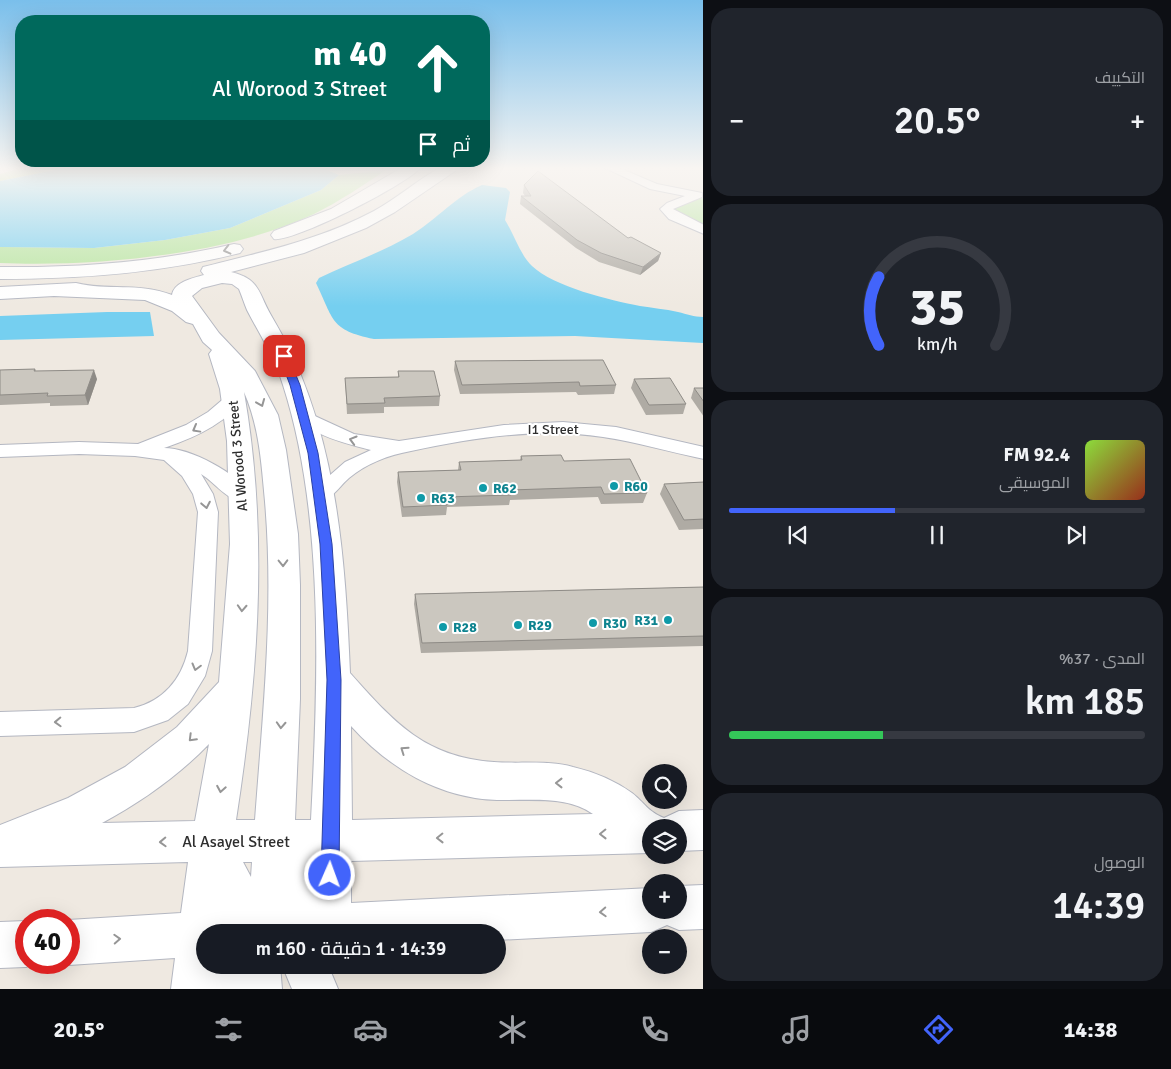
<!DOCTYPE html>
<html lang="ar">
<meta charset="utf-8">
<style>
:root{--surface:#171b24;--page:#20242c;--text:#f1f3f6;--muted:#9ea1a6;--line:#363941;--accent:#4264fb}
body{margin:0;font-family:Signika,Cairo,sans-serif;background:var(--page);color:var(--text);direction:rtl;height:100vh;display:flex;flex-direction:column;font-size:19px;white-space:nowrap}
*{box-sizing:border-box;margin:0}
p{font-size:16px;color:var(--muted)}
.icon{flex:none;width:28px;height:28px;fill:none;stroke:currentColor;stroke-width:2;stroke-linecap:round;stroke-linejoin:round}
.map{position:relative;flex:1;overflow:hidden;direction:ltr}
.panel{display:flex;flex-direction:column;gap:8px;padding:8px;background:#0d0f14;width:468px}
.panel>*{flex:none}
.top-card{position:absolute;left:15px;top:15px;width:475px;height:152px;border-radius:20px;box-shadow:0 5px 20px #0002;direction:rtl;background:#00695c;color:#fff;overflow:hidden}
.fabs{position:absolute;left:642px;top:764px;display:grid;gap:10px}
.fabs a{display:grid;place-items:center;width:45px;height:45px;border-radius:50%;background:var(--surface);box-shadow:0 5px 20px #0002;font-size:25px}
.speed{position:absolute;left:15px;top:909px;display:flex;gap:10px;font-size:25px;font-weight:700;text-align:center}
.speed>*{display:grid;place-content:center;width:65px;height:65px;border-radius:50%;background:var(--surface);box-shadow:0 5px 20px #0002;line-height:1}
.speed .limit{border:8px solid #d22;background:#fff;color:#111}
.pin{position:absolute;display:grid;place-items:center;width:42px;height:42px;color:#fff;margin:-21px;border-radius:10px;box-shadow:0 2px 8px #0006}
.me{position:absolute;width:55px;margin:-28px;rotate:2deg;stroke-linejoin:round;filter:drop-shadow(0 0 4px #0008)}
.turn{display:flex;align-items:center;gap:18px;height:105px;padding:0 20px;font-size:22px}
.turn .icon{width:65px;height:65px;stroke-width:2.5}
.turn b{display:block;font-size:35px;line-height:42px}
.then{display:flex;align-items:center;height:48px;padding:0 20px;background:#0003;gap:10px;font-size:19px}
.big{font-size:38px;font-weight:600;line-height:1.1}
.panel .tile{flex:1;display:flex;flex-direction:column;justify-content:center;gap:8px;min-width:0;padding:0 18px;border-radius:20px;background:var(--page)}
.panel .dial{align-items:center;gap:0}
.dial svg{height:130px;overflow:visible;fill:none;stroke:var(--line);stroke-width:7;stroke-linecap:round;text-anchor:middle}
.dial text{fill:var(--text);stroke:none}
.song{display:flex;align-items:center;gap:15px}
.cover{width:60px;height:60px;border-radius:8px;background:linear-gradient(135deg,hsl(90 70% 55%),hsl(10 70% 35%))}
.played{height:5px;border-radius:2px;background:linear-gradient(90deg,var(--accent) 40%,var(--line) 40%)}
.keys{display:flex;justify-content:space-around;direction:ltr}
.heat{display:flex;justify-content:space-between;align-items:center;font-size:28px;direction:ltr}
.charge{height:8px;border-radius:4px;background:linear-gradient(90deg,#34c759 37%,var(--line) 0)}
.trip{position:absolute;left:196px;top:924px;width:310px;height:50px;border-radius:25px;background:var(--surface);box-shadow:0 5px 20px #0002;font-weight:600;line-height:50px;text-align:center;direction:rtl}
.tab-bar{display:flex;height:80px;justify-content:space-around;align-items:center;background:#090b0e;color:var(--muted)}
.tab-bar .icon{width:35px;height:35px}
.tab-bar .on{color:var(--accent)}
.tab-bar b{font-size:22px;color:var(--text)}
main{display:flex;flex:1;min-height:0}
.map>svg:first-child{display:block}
.green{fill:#b6e59e}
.water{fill:#75cff0}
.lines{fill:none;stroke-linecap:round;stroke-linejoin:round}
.street-casing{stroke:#b4b7c1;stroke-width:2}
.secondary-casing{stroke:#b4b7c1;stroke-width:2}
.street{fill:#fff;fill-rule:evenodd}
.secondary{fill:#fff;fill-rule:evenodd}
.wall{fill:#afaba4}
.shaded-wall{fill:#8e8b86}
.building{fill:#cbc7bf;stroke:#8e8b86}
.oneway{stroke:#969696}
.route{fill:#4264fb;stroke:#2b41a3}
.culture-dot{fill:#0f9aa8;stroke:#fff;stroke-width:2}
.labels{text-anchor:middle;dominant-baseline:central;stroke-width:4;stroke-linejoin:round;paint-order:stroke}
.street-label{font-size:14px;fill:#2e2e2e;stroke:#fff}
.culture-label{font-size:14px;font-weight:bold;fill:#0d838f;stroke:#fff;text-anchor:start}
.near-street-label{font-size:16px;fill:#2e2e2e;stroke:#fff}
</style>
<main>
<section class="panel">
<div class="tile"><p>التكييف</p>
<div class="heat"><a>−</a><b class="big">20.5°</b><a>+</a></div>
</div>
<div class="tile dial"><svg viewBox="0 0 100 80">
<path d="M14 69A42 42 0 1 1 86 69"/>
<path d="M14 69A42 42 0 0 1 14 27" stroke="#4264fb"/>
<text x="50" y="56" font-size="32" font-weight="700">35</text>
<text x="50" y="72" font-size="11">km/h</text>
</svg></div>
<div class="tile">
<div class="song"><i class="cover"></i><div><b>92.4 FM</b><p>الموسيقى</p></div></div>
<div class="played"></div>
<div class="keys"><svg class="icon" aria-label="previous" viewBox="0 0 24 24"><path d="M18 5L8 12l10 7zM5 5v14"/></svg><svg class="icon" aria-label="pause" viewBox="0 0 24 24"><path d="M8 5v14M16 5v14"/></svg><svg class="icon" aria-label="next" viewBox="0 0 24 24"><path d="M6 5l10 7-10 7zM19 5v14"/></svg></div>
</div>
<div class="tile"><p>المدى · 37%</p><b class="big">185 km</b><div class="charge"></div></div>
<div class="tile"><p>الوصول</p><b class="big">14:39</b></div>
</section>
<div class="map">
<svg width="704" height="989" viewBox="0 0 704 989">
<rect width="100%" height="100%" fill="#efe9e1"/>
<g class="green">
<polygon points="24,167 70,167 0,181 0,174"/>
<path d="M386,170C362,186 340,201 314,214C228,255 95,267 0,263V247L94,248L165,240L230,228L321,190L339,175Z"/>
<polygon points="703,198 703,227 670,208 673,206"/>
</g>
<g class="water">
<polygon points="70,167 322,168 339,175 321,190 230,228 165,240 94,248 0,247 0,181"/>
<path d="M482,185L506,188L510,192L505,220C515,236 519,253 532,266C554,287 610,300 640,306C652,308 665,309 678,312C687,314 694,317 703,317V343L575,336L374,339C330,330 334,320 316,283L319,278C350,263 383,252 413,234C437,219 456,196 482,185Z"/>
<polygon points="107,312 150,312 154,336 0,340 0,316"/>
</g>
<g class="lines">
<g class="street-casing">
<g id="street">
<polygon points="603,167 617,167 657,184 702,193 702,197 673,209 704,225 704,234 669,219 660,209 667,203 685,196 650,189"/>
<path d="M234,394L240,395L243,399C226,424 191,439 164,448C190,448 238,473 252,496L249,501C231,506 216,483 201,474L213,494L218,512L212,651L205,676L188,704L168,720L134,732L0,736V712L134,708C163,701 181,680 188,651L198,512L193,494L182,476L164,460L135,456L79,454L0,457V445L79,442L138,444L186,425L208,412L228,395Z"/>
<path d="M304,411L354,434L399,441L504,425L563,422L616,427L704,447V459C670,452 637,442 603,437C540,427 473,438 411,451C389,455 367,463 349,478C342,484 335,494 327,499C323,503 318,501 313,500L310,495L313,490L345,462L371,450C350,445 308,434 295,416L298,412Z"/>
</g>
</g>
<g class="secondary-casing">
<g id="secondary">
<path d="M403,167H421C410,183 292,243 274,239L271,235L274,231L331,209Z"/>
<path d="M442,167H461L395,212L366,228L304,253L231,272C261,279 258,294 272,317C336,424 345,551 350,673C394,722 424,757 494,762C520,764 548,760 573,767C594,772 614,780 632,793C645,803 647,811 664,818L679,811L704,810V850L679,851V828H651V853L351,861V903L651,888V910H679V886L704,885V929L679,930L667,925L651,932L498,940V932H205V965H280L282,989H171L175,958L69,965L64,962H69L68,920L181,913L188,862L0,867V825L68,798L125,767L177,727L219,682L230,544L227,441L220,389L209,354L212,350L203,342L193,324L186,322L172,311L145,300L54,296L0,299V287L76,283C107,291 138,282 172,295C174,282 193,278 204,275L201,271L203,267C262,252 320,240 374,211C398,198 418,179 442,167ZM222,283L232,284L239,289C242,296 244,303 247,310C260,335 275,358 283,385C325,515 318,685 311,820H295L300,699V585L298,534L286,450L278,415L255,371L219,333L192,296L202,288ZM244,392C258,424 261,457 264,491C275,601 263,711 255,820H236C258,678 269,535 244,392ZM351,726C389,768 439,798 497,800C529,801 566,795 593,814L352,820ZM209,744L195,821L102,823C141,802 178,776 209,744ZM243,862H252L251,877Z"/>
<path d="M234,244L240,245L243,249L240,253C161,273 82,279 0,279V267C79,268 157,262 234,244Z"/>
<polygon points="26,921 26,962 36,962 26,967 0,968 0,922"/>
<polygon points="282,965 328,965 338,989 292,989"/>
</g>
</g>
<use href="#street" class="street"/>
<use href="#secondary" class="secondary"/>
</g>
<g class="wall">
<polygon points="524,185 628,238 661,253 658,261 640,275 599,262 576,248 520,204 521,196 525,196 523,193"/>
<polygon points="455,361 616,385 614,394 578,395 576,392 460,394 454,370"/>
<polygon points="35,369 36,371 97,379 88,405 50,406 50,403 0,405 0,370"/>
<polygon points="398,371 440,396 439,406 384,407 384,413 347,414 345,378 398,377"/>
<polygon points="634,379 686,404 683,414 646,415 631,388"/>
<polygon points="694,388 704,388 704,417 691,398"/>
<polygon points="521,456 564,461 647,493 643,503 601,504 598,497 510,500 509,505 447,507 446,515 402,517 397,482 398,472 458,470 459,462 520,460"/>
<polygon points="704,482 704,529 679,530 660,494 664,484"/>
<polygon points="704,587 704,646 421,653 414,604 415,594"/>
</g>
<g class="shaded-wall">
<polygon points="661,253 658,261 640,275 643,267"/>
<polygon points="94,370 97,379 88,405 85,395"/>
</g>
<g class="building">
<polygon points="538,171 628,238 631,237 661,253 643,267 601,253 577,240 521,196 531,196 524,185"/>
<polygon points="603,360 616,385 580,386 579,382 462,385 455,361"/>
<polygon points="35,369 34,371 94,370 85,395 47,396 48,393 0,395 0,370"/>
<polygon points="398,371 434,371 440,396 384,398 385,403 347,404 345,378 399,377"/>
<polygon points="670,378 686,404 649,405 634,379"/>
<polygon points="694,388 704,388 704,402"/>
<polygon points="561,455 564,461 630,459 647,493 604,494 601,487 510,490 511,495 445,497 447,505 403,507 398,472 461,470 459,462 522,460 521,456"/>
<polygon points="704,482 704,519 684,520 664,484"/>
<polygon points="704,587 704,636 422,643 415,594"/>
</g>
<defs><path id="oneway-chevron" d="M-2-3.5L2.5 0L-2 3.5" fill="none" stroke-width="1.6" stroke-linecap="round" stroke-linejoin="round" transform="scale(1.25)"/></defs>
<g class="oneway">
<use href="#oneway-chevron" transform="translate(227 250) rotate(166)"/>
<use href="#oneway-chevron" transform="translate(261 403) rotate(68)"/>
<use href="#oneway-chevron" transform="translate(196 429) rotate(151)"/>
<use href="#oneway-chevron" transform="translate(353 440) rotate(-164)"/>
<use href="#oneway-chevron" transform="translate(206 505) rotate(79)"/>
<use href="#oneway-chevron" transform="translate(283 563) rotate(89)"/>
<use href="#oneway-chevron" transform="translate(242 608) rotate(93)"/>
<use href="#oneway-chevron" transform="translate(196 667) rotate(105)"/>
<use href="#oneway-chevron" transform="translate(58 722) rotate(178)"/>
<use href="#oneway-chevron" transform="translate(281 725) rotate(93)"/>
<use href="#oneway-chevron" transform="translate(192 738) rotate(135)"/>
<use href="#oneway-chevron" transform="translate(404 750) rotate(-145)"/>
<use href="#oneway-chevron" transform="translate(559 783) rotate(-180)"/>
<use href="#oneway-chevron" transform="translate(221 789) rotate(100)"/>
<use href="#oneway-chevron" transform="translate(603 834) rotate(179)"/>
<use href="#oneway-chevron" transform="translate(440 838) rotate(179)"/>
<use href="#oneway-chevron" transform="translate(163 842) rotate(178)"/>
<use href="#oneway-chevron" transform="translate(603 912) rotate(177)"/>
<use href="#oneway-chevron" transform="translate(117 939) rotate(-3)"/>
</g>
<linearGradient id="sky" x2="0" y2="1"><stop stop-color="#7abfeb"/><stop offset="0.55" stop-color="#f8f5f2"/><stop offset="1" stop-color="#f8f5f2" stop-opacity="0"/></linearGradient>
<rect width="704" height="306" fill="url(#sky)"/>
<polygon class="route" points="280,354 288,356 300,385 318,453 332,544 341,680 339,875 336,881 330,884 324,881 321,875 327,680 320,544 308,453 290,385 279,356"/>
<g class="culture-dot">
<circle cx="614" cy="486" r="5"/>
<circle cx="483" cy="488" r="5"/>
<circle cx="421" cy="498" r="5"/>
<circle cx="668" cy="620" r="5"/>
<circle cx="593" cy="623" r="5"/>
<circle cx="518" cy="625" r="5"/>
<circle cx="443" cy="627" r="5"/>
</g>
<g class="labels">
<g class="street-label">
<text x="553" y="429">I1 Street</text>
<text transform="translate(238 456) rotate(-95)">Al Worood 3 Street</text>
</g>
<g class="culture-label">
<text x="624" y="486">R60</text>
<text x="493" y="488">R62</text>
<text x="431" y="498">R63</text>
<text x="658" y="620" text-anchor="end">R31</text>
<text x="603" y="623">R30</text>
<text x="528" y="625">R29</text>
<text x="453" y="627">R28</text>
</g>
<g class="near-street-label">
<text x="236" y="842">Al Asayel Street</text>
</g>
</g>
</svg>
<div class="fabs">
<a><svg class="icon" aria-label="search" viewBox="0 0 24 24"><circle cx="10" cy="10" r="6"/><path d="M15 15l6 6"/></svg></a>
<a><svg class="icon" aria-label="layers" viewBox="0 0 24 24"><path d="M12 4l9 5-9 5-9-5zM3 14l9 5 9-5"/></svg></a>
<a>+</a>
<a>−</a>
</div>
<div class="speed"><div class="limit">40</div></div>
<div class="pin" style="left:284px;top:356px;background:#d93025"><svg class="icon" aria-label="arrive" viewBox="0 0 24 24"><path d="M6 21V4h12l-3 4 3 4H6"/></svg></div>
<svg class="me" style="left:330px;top:875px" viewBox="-20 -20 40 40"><circle r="17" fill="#4264fb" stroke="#fff" stroke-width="3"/><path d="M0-11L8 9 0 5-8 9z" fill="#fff"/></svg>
<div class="trip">14:39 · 1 دقيقة · 160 m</div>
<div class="top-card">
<div class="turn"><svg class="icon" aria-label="ahead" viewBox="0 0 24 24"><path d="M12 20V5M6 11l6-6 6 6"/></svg><div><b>40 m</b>Al Worood 3 Street</div></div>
<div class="then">ثم<svg class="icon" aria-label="arrive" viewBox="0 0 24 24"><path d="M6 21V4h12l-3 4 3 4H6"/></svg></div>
</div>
</div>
</main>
<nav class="tab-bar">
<b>14:38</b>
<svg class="icon on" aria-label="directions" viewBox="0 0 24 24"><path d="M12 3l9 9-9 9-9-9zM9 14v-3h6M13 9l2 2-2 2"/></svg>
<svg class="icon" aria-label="music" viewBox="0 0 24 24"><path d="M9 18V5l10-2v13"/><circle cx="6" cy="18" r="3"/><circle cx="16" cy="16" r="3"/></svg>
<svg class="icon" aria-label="phone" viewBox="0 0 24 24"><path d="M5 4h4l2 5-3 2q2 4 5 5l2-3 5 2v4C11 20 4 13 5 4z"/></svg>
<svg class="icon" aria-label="climate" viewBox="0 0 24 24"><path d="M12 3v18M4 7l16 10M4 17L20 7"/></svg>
<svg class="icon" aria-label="car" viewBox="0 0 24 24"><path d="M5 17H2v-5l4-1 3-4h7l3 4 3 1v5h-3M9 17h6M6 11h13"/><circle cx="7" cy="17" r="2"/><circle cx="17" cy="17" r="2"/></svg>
<svg class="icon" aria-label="filters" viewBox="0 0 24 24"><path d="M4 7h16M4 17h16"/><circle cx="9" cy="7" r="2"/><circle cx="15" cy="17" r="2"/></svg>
<b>20.5°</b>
</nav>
